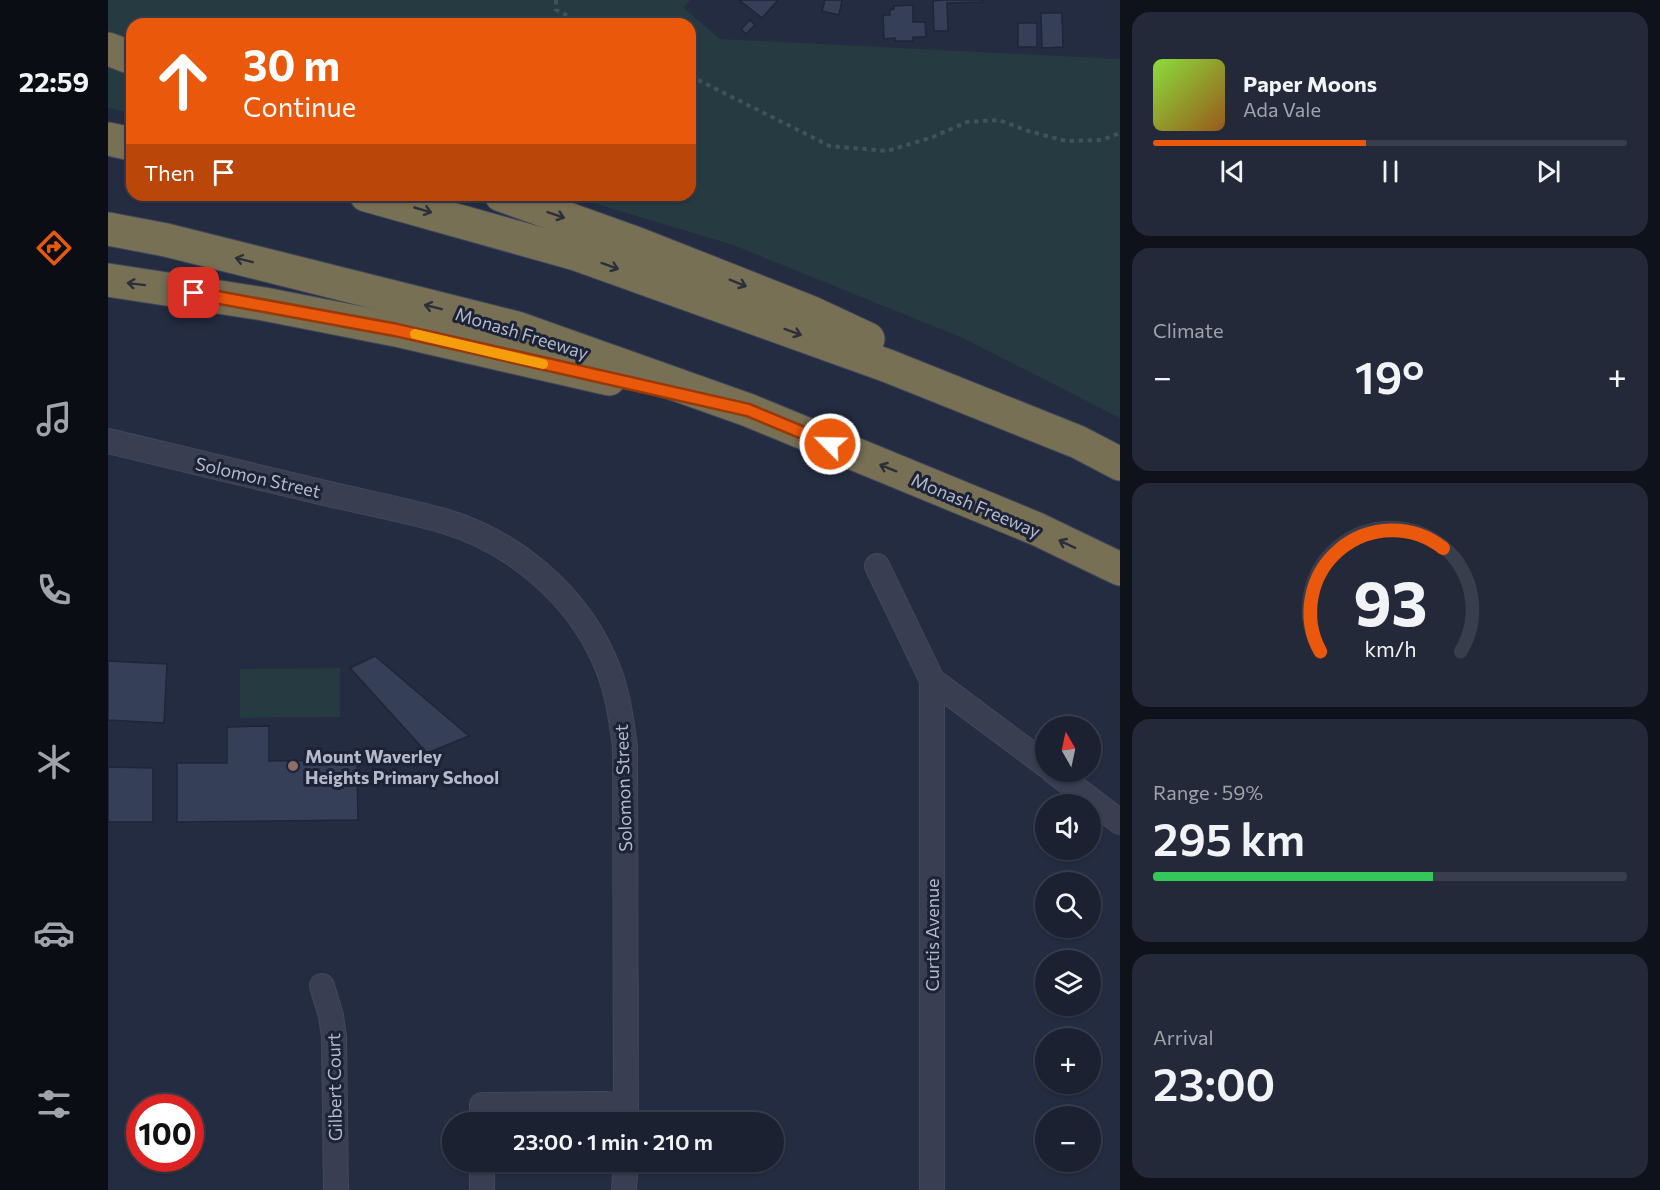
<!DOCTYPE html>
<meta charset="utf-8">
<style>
:root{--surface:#1b2131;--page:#242939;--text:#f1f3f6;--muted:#a0a3ab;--line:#393e4d;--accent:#ea580c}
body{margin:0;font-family:Commissioner,sans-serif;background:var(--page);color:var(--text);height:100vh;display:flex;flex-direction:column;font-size:22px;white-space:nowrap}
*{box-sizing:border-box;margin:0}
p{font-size:20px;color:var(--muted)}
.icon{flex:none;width:33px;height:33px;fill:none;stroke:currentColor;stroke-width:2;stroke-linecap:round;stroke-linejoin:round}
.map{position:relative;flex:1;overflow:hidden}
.drawer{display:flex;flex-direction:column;gap:12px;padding:12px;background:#0f121b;width:540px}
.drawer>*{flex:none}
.hud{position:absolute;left:18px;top:18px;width:570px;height:183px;border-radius:18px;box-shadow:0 2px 4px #0004,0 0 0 2px var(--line);background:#ea580c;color:#fff;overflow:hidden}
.needle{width:39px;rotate:351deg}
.tools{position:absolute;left:927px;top:716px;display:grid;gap:12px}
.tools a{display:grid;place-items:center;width:66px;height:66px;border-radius:50%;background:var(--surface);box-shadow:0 2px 4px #0004,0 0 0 2px var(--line);font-size:30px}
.speed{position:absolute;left:18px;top:1094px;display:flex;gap:12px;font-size:30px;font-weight:700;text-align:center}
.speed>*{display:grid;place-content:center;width:78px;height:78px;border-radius:50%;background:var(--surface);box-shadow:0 2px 4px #0004,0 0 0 2px var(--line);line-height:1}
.speed .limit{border:9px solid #d22;background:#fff;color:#111}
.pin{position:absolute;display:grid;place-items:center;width:51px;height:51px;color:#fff;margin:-26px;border-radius:12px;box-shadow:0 3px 9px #0006}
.me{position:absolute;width:66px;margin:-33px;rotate:293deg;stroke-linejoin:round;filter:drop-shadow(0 0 4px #0008)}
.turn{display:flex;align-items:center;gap:21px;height:126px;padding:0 18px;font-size:27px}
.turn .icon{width:78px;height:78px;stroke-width:2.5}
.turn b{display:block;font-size:42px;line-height:51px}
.then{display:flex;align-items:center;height:57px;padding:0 18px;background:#0003;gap:12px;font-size:22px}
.big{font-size:45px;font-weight:600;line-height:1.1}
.drawer .tile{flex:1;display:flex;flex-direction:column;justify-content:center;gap:9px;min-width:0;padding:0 21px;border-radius:18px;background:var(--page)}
.drawer .dial{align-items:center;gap:0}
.dial svg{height:156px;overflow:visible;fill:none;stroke:var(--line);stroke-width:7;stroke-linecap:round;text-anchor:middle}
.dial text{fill:var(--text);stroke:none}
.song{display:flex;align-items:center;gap:18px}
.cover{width:72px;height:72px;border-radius:9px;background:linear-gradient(135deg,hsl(90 70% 55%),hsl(30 70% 35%))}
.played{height:6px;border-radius:3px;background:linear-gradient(90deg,var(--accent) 45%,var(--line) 45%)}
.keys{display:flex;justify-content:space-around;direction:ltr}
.heat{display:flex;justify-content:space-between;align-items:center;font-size:33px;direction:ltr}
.charge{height:9px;border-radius:4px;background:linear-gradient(90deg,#34c759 59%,var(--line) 0)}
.trip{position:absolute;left:334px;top:1112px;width:342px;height:60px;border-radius:30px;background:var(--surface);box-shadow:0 2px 4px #0004,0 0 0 2px var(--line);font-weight:600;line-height:60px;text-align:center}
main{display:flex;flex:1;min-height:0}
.dock{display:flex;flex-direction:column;width:108px;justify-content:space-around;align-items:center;background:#0b0d14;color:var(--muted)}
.dock .icon{width:42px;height:42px}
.dock .on{color:var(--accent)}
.dock b{font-size:27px;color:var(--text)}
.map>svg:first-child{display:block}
.green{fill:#263a42}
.building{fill:#363f58;stroke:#1f2538;stroke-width:1.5}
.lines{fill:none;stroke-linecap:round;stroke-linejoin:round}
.minor-casing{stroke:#42475a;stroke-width:26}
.highway-casing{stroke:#404658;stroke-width:35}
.path{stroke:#3f535a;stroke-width:4;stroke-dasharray:4.5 4.5;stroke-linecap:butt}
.minor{stroke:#393e51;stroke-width:24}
.highway{stroke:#777055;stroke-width:33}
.oneway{stroke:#2a2f3b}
.route-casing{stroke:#983908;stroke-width:15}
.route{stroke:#ea580c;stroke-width:10}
.slow{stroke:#f59e0b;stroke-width:10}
.education-dot{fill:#8d6e63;stroke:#1d2336;stroke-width:2}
.labels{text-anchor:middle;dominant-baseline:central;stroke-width:6;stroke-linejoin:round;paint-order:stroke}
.street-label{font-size:18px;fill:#b5bacb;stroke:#1d2336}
.poi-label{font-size:18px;font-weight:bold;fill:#b5bacb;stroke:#1d2336;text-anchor:start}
</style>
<main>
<nav class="dock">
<b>22:59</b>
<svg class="icon on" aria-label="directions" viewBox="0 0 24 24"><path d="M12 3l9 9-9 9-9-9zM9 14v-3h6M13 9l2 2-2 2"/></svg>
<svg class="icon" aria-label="music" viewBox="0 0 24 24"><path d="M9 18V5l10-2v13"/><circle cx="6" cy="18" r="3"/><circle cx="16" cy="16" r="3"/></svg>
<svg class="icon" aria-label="phone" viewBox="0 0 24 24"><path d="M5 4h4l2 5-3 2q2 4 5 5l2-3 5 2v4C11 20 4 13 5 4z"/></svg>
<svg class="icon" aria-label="climate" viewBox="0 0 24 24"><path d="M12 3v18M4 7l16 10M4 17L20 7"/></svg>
<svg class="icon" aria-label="car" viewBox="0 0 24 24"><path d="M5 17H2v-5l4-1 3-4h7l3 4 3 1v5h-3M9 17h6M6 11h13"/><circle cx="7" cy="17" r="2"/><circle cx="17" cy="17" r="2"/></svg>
<svg class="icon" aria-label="filters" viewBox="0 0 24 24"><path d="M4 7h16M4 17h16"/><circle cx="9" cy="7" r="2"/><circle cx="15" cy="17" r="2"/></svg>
</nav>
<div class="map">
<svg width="1012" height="1190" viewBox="0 0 1012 1190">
<rect width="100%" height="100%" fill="#242c41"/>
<g class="green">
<polygon points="0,0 582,0 576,8 612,39 1012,59 1012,418 855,338 625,245 459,195 582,195 582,24 24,24 24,47 0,39"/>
<polygon points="0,64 24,72 24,113 0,108"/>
<polygon points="232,668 232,717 132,718 132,669"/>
</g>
<g class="building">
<polygon points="631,0 670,0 654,18"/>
<polygon points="717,0 734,0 731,15 714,11"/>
<polygon points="835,0 874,0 874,2 839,3 840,31 826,31 825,1"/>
<polygon points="805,5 805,22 817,22 818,37 805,37 805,41 787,41 787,38 776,39 775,15 782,15 782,10 786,9 786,6"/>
<polygon points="933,13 954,13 955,47 934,48"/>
<polygon points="642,20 647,25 638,34 633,29"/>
<rect x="910" y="23" width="19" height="24"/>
<polygon points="267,656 361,736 319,753 242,668"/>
<polygon points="0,661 59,664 56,723 0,720"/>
<polygon points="161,726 161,761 249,760 250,820 69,822 69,763 119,763 119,727"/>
<polygon points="0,767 45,768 45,822 0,822"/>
</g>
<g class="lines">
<g class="minor-casing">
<g id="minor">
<path d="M0,441C74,459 147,476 221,494C259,503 298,510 336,521C404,541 467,593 496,659C509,687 513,717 517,747L518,1122"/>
<polyline points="769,566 824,680 824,1190"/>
<polyline points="824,680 938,765"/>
<polyline points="945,771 1012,822"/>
<polyline points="214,986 223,1016 226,1037 228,1190"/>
<polyline points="374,1122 374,1105 497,1104 518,1106"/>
<polyline points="374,1161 374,1190"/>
<polyline points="516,1190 518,1161"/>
</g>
</g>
<g class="highway-casing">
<g id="highway">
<polyline points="0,49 24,58"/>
<polyline points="0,139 24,144"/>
<polyline points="258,195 468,254 780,366 970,442 1012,464"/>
<polyline points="393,195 530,244 702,312 760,339"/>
<polyline points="0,229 58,240 409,328 640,410 929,529 1012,569"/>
<polyline points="0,280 156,304 288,330 501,379"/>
</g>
</g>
<g class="path">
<polyline points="448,0 448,10 476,24"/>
<polyline points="582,76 722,146 779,151 825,137 859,122 891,120 920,131 958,141 994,140 1012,133"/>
</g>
<use href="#minor" class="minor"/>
<use href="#highway" class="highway"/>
</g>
<defs><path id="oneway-shaft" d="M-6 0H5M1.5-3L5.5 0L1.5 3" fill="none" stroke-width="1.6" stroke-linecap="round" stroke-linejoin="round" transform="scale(1.5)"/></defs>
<g class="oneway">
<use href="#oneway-shaft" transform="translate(315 210) rotate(16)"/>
<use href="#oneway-shaft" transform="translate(448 215) rotate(19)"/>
<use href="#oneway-shaft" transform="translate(136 260) rotate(-166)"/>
<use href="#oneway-shaft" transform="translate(502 266) rotate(20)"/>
<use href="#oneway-shaft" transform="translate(630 283) rotate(22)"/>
<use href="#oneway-shaft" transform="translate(28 284) rotate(-173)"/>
<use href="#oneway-shaft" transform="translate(325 307) rotate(-166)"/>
<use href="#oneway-shaft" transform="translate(685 332) rotate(20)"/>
<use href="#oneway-shaft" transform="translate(780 468) rotate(-158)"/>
<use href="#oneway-shaft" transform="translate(959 544) rotate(-155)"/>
</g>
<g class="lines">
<g class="route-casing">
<polyline id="route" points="86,293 288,330 640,410 722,444"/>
</g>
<use href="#route" class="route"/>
<polyline class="slow" points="307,334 435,364"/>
</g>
<circle class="education-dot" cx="185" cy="766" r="6"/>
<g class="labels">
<g class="street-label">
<text transform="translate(414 333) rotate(17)">Monash Freeway</text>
<text transform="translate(150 477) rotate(13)">Solomon Street</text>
<text transform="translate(868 505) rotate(23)">Monash Freeway</text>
<text transform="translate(515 788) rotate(-92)">Solomon Street</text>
<text transform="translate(824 935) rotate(-90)">Curtis Avenue</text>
<text transform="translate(226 1087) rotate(-91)">Gilbert Court</text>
</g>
<g class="poi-label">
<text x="197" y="756">Mount Waverley<tspan x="197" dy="21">Heights Primary School</tspan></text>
</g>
</g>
</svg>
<div class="tools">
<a><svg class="needle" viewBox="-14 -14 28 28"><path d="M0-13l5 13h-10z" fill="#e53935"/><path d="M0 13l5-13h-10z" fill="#a0a3ab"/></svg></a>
<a><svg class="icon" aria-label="sound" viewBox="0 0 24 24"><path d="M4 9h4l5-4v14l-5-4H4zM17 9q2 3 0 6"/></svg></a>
<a><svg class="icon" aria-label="search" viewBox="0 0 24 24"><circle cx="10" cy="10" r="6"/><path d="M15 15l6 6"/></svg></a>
<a><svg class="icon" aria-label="layers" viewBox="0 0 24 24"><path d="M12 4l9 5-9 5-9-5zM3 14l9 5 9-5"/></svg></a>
<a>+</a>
<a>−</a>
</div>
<div class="speed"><div class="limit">100</div></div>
<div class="pin" style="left:86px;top:293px;background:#d93025"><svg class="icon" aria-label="arrive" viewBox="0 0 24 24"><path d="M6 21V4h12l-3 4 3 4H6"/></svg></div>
<svg class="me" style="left:722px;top:444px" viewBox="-20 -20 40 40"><circle r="17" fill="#ea580c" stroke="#fff" stroke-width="3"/><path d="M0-11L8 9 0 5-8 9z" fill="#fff"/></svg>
<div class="trip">23:00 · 1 min · 210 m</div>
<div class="hud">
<div class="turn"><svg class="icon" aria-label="ahead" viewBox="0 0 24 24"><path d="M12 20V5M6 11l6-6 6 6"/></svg><div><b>30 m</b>Continue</div></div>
<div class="then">Then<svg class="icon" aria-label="arrive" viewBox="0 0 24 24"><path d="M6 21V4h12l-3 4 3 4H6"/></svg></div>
</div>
</div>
<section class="drawer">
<div class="tile">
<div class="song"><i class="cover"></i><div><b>Paper Moons</b><p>Ada Vale</p></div></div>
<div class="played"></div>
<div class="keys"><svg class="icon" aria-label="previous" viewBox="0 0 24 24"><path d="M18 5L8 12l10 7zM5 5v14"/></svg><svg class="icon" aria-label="pause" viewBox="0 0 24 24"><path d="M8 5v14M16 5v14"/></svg><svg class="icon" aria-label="next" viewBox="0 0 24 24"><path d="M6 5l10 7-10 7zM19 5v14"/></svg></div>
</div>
<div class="tile"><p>Climate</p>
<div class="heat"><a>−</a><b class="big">19°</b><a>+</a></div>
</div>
<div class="tile dial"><svg viewBox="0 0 100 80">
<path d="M14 69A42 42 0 1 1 86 69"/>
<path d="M14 69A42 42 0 0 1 77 16" stroke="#ea580c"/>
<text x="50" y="56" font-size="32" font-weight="700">93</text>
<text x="50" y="72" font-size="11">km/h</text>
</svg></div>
<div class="tile"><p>Range · 59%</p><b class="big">295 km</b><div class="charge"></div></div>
<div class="tile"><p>Arrival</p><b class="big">23:00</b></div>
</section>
</main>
